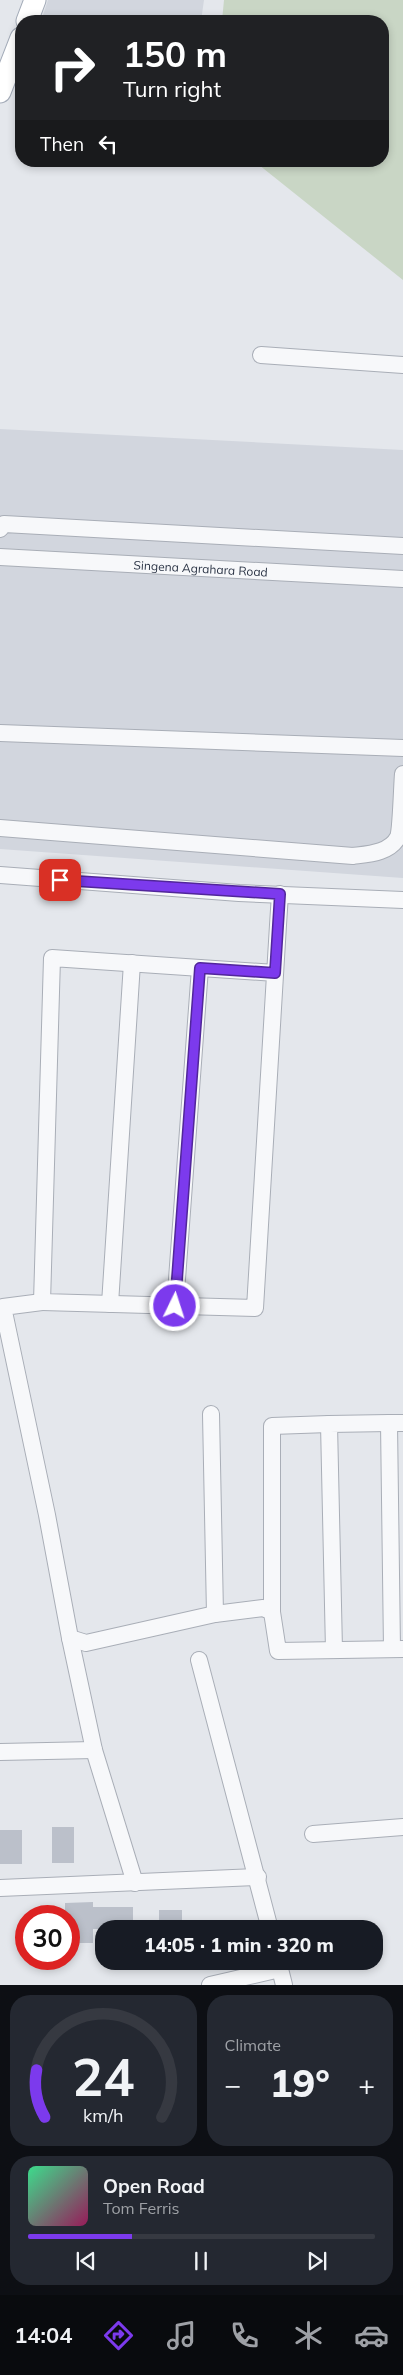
<!DOCTYPE html>
<meta charset="utf-8">
<style>
:root{--surface:#171b24;--page:#242831;--text:#f1f3f6;--muted:#9ea1a6;--line:#363941;--accent:#7c3aed}
body{margin:0;font-family:Mulish,sans-serif;background:var(--page);color:var(--text);height:100vh;display:flex;flex-direction:column;font-size:19px;white-space:nowrap}
*{box-sizing:border-box;margin:0}
p{font-size:16px;color:var(--muted)}
.icon{flex:none;width:28px;height:28px;fill:none;stroke:currentColor;stroke-width:2;stroke-linecap:round;stroke-linejoin:round}
.map{position:relative;height:1985px;overflow:hidden}
.details{display:flex;flex-direction:column;gap:10px;padding:10px;background:#0d0f14;flex:1}
.details>*{flex:none}
.banner{position:absolute;left:15px;top:15px;width:374px;height:152px;border-radius:20px;box-shadow:0 2px 8px #0003;background:#202124;color:#fff;overflow:hidden}
.speed{position:absolute;left:15px;top:1905px;display:flex;gap:10px;font-size:25px;font-weight:700;text-align:center}
.speed>*{display:grid;place-content:center;width:65px;height:65px;border-radius:50%;background:var(--surface);box-shadow:0 2px 8px #0003;line-height:1}
.speed .limit{border:8px solid #d22;background:#fff;color:#111}
.pin{position:absolute;display:grid;place-items:center;width:42px;height:42px;color:#fff;margin:-21px;border-radius:10px;box-shadow:0 2px 8px #0006}
.me{position:absolute;width:55px;margin:-28px;rotate:4deg;stroke-linejoin:round;filter:drop-shadow(0 0 4px #0008)}
.turn{display:flex;align-items:center;gap:18px;height:105px;padding:0 25px;font-size:22px}
.turn .icon{width:65px;height:65px;stroke-width:2.5}
.turn b{display:block;font-size:35px;line-height:42px}
.then{display:flex;align-items:center;height:48px;padding:0 25px;background:#0003;gap:10px;font-size:19px}
.big{font-size:38px;font-weight:800;line-height:1.1}
.details .tile{flex:1;display:flex;flex-direction:column;justify-content:center;gap:8px;min-width:0;padding:0 18px;border-radius:20px;background:var(--page)}
.details .dial{align-items:center;gap:0}
.dial svg{height:130px;overflow:visible;fill:none;stroke:var(--line);stroke-width:7;stroke-linecap:round;text-anchor:middle}
.dial text{fill:var(--text);stroke:none}
.song{display:flex;align-items:center;gap:15px}
.cover{width:60px;height:60px;border-radius:8px;background:linear-gradient(135deg,hsl(150 70% 55%),hsl(330 70% 35%))}
.played{height:5px;border-radius:2px;background:linear-gradient(90deg,var(--accent) 30%,var(--line) 30%)}
.keys{display:flex;justify-content:space-around;direction:ltr}
.heat{display:flex;justify-content:space-between;align-items:center;font-size:28px;direction:ltr}
.details .tiles{flex:1;display:grid;gap:10px;grid-template-columns:1fr 1fr}
.tile:last-child{grid-column:span 2}
.trip{position:absolute;left:95px;top:1920px;width:288px;height:50px;border-radius:20px;background:var(--surface);box-shadow:0 2px 8px #0003;font-weight:800;line-height:50px;text-align:center}
.tabs{display:flex;height:80px;justify-content:space-around;align-items:center;background:#090b0e;color:var(--muted)}
.tabs .icon{width:35px;height:35px}
.tabs .selected{color:var(--accent)}
.tabs b{font-size:22px;color:var(--text)}
.map>svg:first-child{display:block}
.built{fill:#d2d6de}
.green{fill:#c9d6c5}
.building{fill:#bbc0ca}
.lines{fill:none;stroke-linecap:round;stroke-linejoin:round}
.minor-casing{stroke:#a9aeb7;stroke-width:18}
.major-casing{stroke:#a3abb8;stroke-width:23}
.minor{stroke:#f7f8fa;stroke-width:16}
.major{stroke:#fff;stroke-width:21}
.route-casing{stroke:#51269a;stroke-width:12}
.route{stroke:#7c3aed;stroke-width:9}
.labels{text-anchor:middle;dominant-baseline:central;stroke-width:4.5;stroke-linejoin:round;paint-order:stroke}
.street-label{font-size:12px;fill:#2b3445;stroke:#f4f6f9}
</style>
<div class="map">
<svg width="403" height="1985" viewBox="0 0 403 1985">
<rect width="100%" height="100%" fill="#e4e7ec"/>
<g class="built">
<polygon points="48,0 204,0 201,21 41,21"/>
<polygon points="0,429 403,450 403,878 0,849"/>
</g>
<polygon class="green" points="224,0 403,0 403,280 254,161 382,161 382,21 222,21"/>
<g class="building">
<rect x="52" y="1827" width="22" height="36"/>
<rect x="0" y="1830" width="22" height="34"/>
<polygon points="93,1902 93,1907 133,1907 133,1929 93,1929 93,1943 69,1943 69,1916 65,1916 65,1903"/>
<rect x="159" y="1910" width="23" height="19"/>
</g>
<g class="lines">
<g class="minor-casing">
<g id="minor">
<polyline points="261,355 403,365"/>
<polyline points="0,529 4,524 403,546"/>
<path id="s1" d="M0,557L403,579"/>
<polyline points="0,733 403,748"/>
<path d="M0,828L353,856C368,854 390,853 398,837C401,830 402,784 403,774"/>
<polyline points="0,875 239,893 403,900"/>
<polyline points="275,973 52,958 42,1302 255,1308 278,925 280,894"/>
<polyline points="42,1302 3,1307 47,1515 70,1638 86,1643 215,1614 263,1608 272,1612 278,1651 403,1649"/>
<polyline points="110,1304 132,963"/>
<polyline points="175,1306 200,968"/>
<polyline points="211,1414 215,1614"/>
<polyline points="272,1612 272,1426 329,1424"/>
<polyline points="70,1638 94,1750 135,1883"/>
<polyline points="392,1649 389,1423 403,1423"/>
<polyline points="334,1650 329,1424 389,1423"/>
<polyline points="199,1660 270,1929"/>
<polyline points="0,1752 94,1750"/>
<polyline points="313,1834 403,1827"/>
<polyline points="0,1888 258,1877"/>
<polyline points="278,1961 284,1985"/>
<polyline points="210,1985 280,1969"/>
</g>
</g>
<g class="major-casing">
<g id="major">
<polyline points="27,21 35,0"/>
<polyline points="0,92 21,38"/>
</g>
</g>
<use href="#minor" class="minor"/>
<use href="#major" class="major"/>
</g>
<g class="lines">
<g class="route-casing">
<polyline id="route" points="60,880 280,894 275,973 200,968 175,1306"/>
</g>
<use href="#route" class="route"/>
</g>
<g class="labels">
<g class="street-label">
<text stroke="none"><textPath href="#s1" startOffset="201">Singena Agrahara Road</textPath></text>
</g>
</g>
</svg>
<div class="speed"><div class="limit">30</div></div>
<div class="pin" style="left:60px;top:880px;background:#d93025"><svg class="icon" aria-label="arrive" viewBox="0 0 24 24"><path d="M6 21V4h12l-3 4 3 4H6"/></svg></div>
<svg class="me" style="left:175px;top:1306px" viewBox="-20 -20 40 40"><circle r="17" fill="#7c3aed" stroke="#fff" stroke-width="3"/><path d="M0-11L8 9 0 5-8 9z" fill="#fff"/></svg>
<div class="trip">14:05 · 1 min · 320 m</div>
<div class="banner">
<div class="turn"><svg class="icon" aria-label="right" viewBox="0 0 24 24"><path d="M7 20v-9h11M14 6l5 5-5 5"/></svg><div><b>150 m</b>Turn right</div></div>
<div class="then">Then<svg class="icon" aria-label="left" viewBox="0 0 24 24"><path d="M17 20v-9H6M10 6l-5 5 5 5"/></svg></div>
</div>
</div>
<section class="details">
<div class="tiles">
<div class="tile dial"><svg viewBox="0 0 100 80">
<path d="M14 69A42 42 0 1 1 86 69"/>
<path d="M14 69A42 42 0 0 1 9 40" stroke="#7c3aed"/>
<text x="50" y="56" font-size="32" font-weight="700">24</text>
<text x="50" y="72" font-size="11">km/h</text>
</svg></div>
<div class="tile"><p>Climate</p>
<div class="heat"><a>−</a><b class="big">19°</b><a>+</a></div>
</div>
<div class="tile">
<div class="song"><i class="cover"></i><div><b>Open Road</b><p>Tom Ferris</p></div></div>
<div class="played"></div>
<div class="keys"><svg class="icon" aria-label="previous" viewBox="0 0 24 24"><path d="M18 5L8 12l10 7zM5 5v14"/></svg><svg class="icon" aria-label="pause" viewBox="0 0 24 24"><path d="M8 5v14M16 5v14"/></svg><svg class="icon" aria-label="next" viewBox="0 0 24 24"><path d="M6 5l10 7-10 7zM19 5v14"/></svg></div>
</div>
</div>
</section>
<nav class="tabs">
<b>14:04</b>
<svg class="icon selected" aria-label="directions" viewBox="0 0 24 24"><path d="M12 3l9 9-9 9-9-9zM9 14v-3h6M13 9l2 2-2 2"/></svg>
<svg class="icon" aria-label="music" viewBox="0 0 24 24"><path d="M9 18V5l10-2v13"/><circle cx="6" cy="18" r="3"/><circle cx="16" cy="16" r="3"/></svg>
<svg class="icon" aria-label="phone" viewBox="0 0 24 24"><path d="M5 4h4l2 5-3 2q2 4 5 5l2-3 5 2v4C11 20 4 13 5 4z"/></svg>
<svg class="icon" aria-label="climate" viewBox="0 0 24 24"><path d="M12 3v18M4 7l16 10M4 17L20 7"/></svg>
<svg class="icon" aria-label="car" viewBox="0 0 24 24"><path d="M5 17H2v-5l4-1 3-4h7l3 4 3 1v5h-3M9 17h6M6 11h13"/><circle cx="7" cy="17" r="2"/><circle cx="17" cy="17" r="2"/></svg>
</nav>
